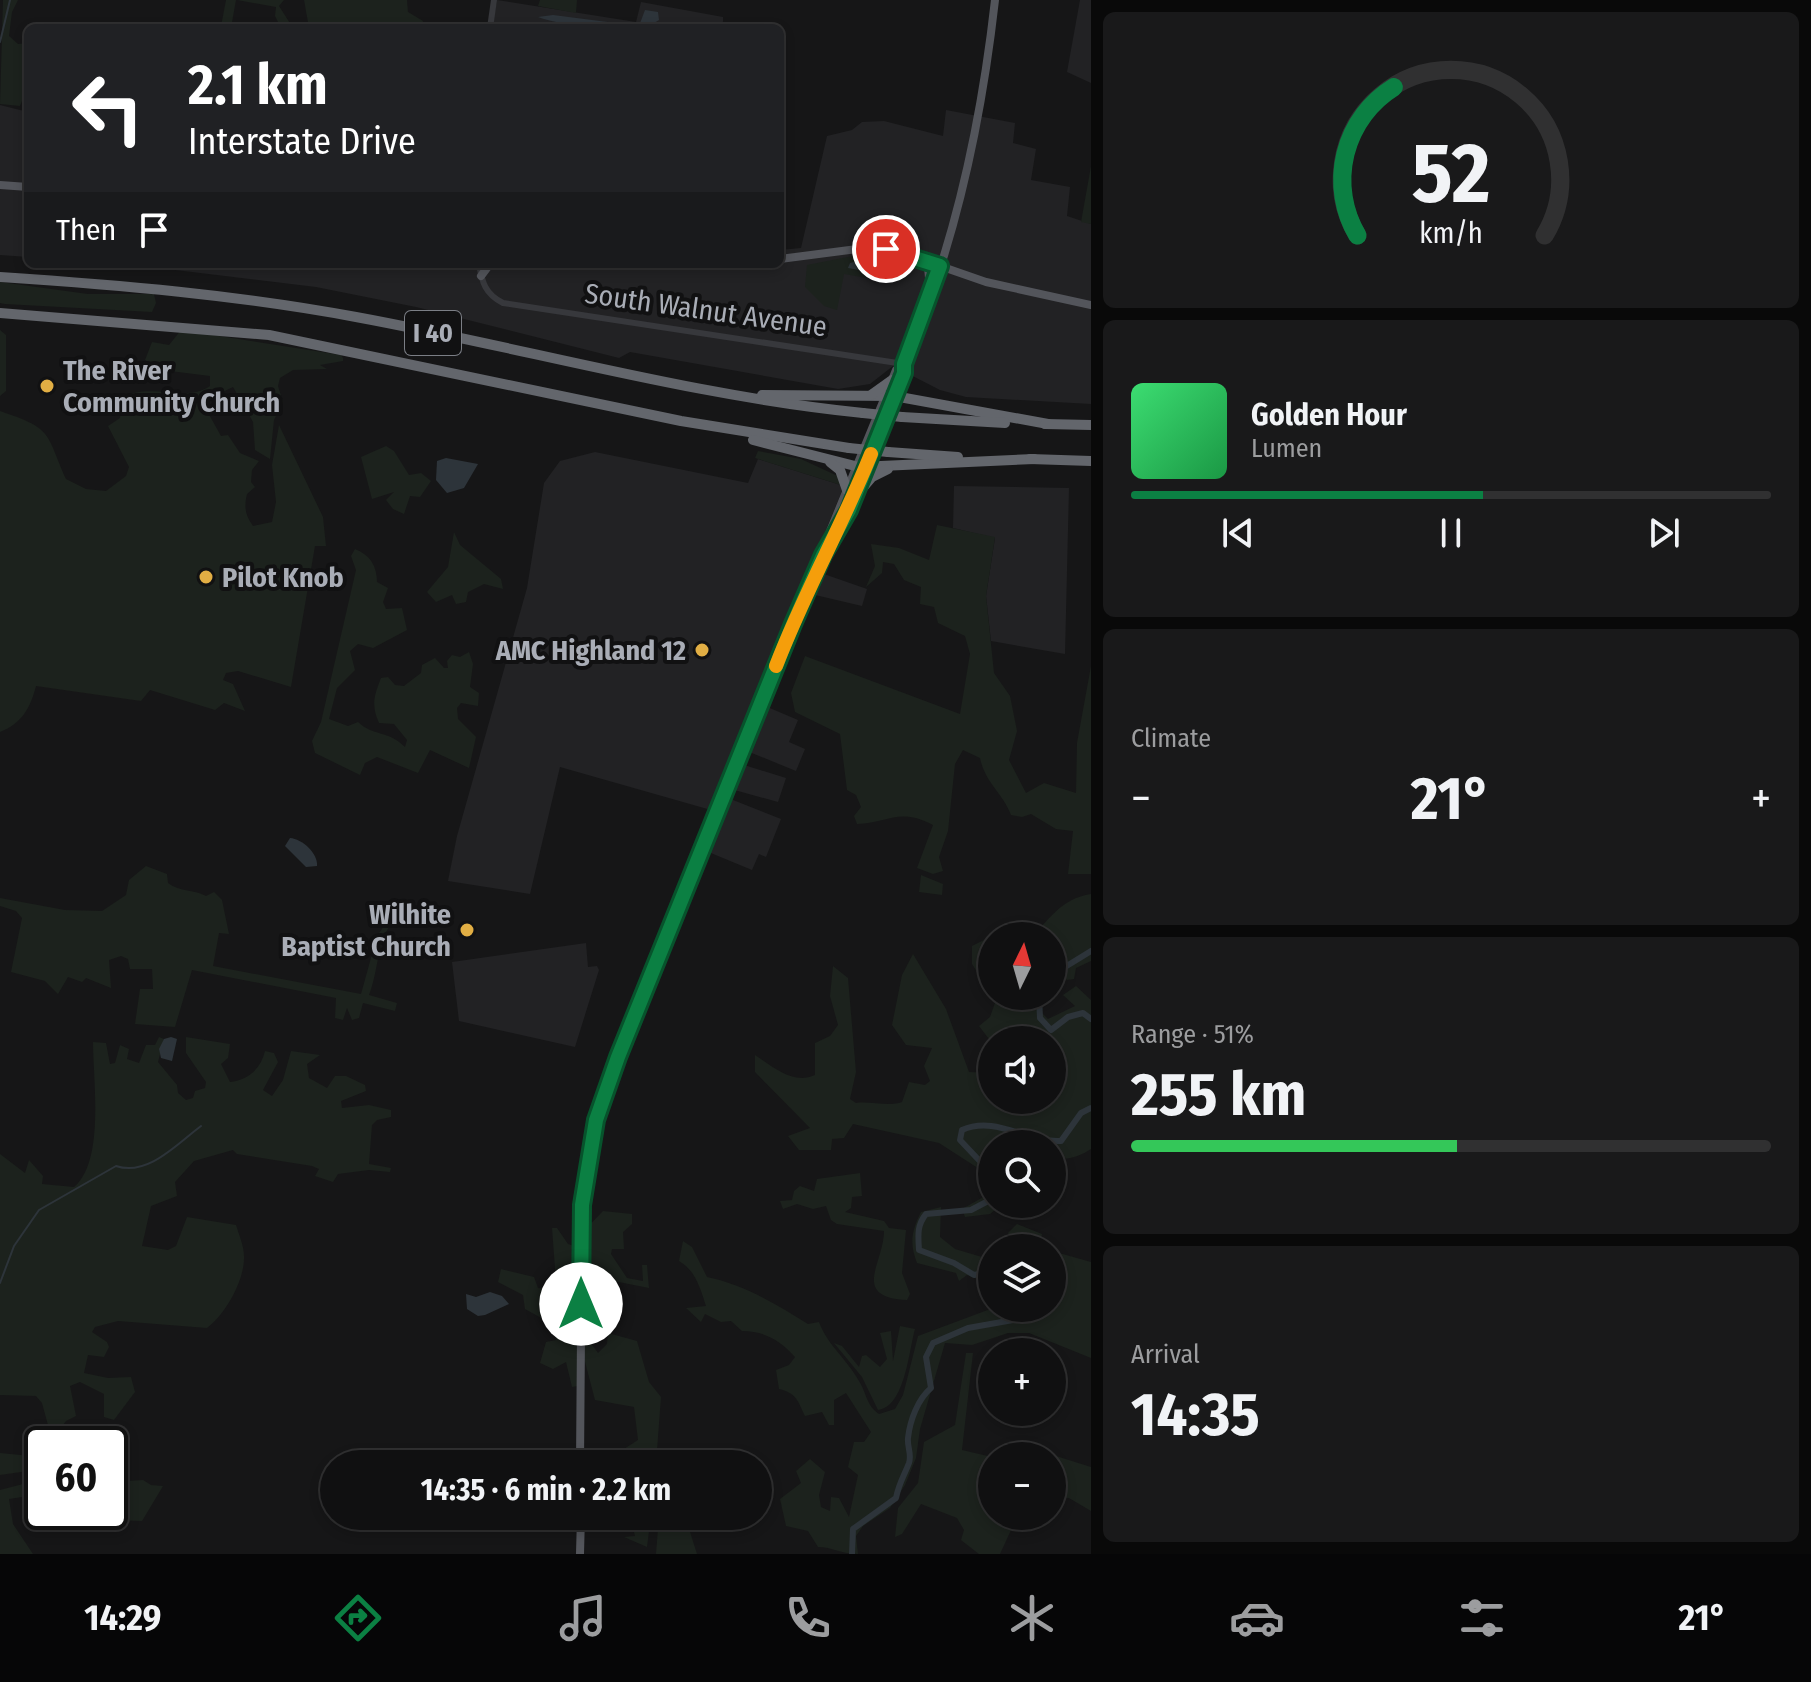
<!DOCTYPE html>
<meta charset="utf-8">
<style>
:root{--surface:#101011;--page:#19191a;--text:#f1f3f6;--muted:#9c9d9f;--line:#303031;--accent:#0b8043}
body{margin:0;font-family:"Fira Sans Condensed",sans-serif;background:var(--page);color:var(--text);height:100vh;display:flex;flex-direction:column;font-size:30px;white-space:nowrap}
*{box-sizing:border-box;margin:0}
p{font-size:26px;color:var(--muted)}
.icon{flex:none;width:44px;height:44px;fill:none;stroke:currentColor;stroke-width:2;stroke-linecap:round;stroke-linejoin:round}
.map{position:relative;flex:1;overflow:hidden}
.sheet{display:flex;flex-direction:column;gap:12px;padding:12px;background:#090909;width:720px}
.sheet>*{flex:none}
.banner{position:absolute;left:24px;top:24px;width:760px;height:244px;border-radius:12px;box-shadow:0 4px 12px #0003,0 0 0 2px var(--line);background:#202124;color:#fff;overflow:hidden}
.needle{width:52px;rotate:5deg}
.controls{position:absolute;left:978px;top:922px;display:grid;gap:16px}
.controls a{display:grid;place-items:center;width:88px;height:88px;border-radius:50%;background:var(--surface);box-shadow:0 4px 12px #0003,0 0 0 2px var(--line);font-size:40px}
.speed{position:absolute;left:24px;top:1426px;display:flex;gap:16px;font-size:40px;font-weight:700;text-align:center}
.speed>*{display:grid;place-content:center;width:104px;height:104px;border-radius:50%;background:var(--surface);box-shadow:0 4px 12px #0003,0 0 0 2px var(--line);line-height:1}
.speed .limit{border:4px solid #111;border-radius:12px;background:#fff;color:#111}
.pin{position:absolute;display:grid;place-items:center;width:68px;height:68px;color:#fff;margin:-34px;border:4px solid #fff;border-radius:50%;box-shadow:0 2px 8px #0007}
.me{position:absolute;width:88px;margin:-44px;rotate:0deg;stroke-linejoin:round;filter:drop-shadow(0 0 6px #0008)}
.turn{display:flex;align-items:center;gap:28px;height:168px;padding:0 32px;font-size:36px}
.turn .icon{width:104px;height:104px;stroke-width:2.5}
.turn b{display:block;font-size:56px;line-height:68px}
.then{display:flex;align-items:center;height:76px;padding:0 32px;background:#0003;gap:16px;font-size:30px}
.big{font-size:60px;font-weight:700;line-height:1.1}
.sheet .widget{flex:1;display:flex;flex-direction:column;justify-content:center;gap:12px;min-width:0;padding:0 28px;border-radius:12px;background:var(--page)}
.sheet .dial{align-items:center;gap:0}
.dial svg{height:208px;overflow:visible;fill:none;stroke:var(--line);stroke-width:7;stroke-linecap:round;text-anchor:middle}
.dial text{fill:var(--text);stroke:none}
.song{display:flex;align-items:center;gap:24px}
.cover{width:96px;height:96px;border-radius:12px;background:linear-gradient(135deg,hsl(140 70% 55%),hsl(140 70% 35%))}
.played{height:8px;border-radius:4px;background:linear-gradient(90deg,var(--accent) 55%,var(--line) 55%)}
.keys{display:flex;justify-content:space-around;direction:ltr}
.heat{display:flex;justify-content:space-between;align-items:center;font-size:44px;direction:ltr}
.charge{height:12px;border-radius:6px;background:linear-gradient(90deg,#34c759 51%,var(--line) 0)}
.trip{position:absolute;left:320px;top:1450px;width:452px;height:80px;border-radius:40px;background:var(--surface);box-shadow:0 4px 12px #0003,0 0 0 2px var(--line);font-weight:700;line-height:80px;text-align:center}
.tabs{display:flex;height:128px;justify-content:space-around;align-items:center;background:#060607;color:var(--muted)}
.tabs .icon{width:56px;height:56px}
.tabs .current{color:var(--accent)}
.tabs b{font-size:36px;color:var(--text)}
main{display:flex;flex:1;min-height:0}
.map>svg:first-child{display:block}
.built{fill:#222224}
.green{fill:#1c221d}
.water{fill:#2d343a}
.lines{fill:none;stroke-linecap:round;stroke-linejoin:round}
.stream{stroke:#2d343a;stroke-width:2}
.river{stroke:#2d343a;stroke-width:6}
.minor{stroke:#37383c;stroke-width:6}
.major{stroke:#53555b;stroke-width:8}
.highway{stroke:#63666c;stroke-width:10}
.highway-bridge{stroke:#63666c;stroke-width:10}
.route-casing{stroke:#07532c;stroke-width:20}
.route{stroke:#0b8043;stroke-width:14}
.slow{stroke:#f59e0b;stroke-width:14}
.poi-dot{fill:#e1ae44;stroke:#111112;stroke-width:3}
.labels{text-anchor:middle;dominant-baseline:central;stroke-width:8;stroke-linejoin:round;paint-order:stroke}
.shield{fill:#111112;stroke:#7b7e85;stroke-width:2}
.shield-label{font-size:26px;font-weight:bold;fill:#a9adb6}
.street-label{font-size:28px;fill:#a9adb6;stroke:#111112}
.poi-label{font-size:28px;font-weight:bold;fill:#a9adb6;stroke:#111112;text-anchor:start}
</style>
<main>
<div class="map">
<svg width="1091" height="1554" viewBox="0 0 1091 1554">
<rect width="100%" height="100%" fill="#161617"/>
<g class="built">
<polygon points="497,0 636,22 641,2 723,17 723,21 722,28 492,28"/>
<polygon points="1080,0 1091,0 1091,83 1067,72"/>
<polygon points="0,105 28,112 28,257 0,255"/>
<polygon points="946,110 1015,123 1013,143 1036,149 1031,180 1070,187 1067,216 1091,224 1091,404 966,397 940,390 893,366 870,384 838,389 630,352 619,358 416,307 316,287 126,264 780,264 780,250 801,248 827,136 852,130 862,122 884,121 943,136"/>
<polygon points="595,452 748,483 758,459 844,486 711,810 560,767 530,894 448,881 457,836 527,588 544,483 560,461"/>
<polygon points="954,486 1069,488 1065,654 991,641 986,596 995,538 953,528"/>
<polygon points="821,573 867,589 862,606 811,594"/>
<polygon points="765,706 798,720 789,742 805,749 796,771 747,751"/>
<polygon points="741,764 786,778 778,802 731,789"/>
<polygon points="728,798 781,819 766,857 759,854 752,870 706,851"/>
<polygon points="586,943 588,967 597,966 599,970 575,1047 459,1021 452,962"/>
</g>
<g class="green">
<polygon points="3,0 18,0 12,12 9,36 18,44 28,43 28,86 20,106 0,104"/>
<polygon points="226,0 236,0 231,28 221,26"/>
<polygon points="237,0 284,0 279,6 293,28 281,28 275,16 276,7"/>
<polygon points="304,0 407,0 408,12 423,21 422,28 309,28"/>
<polygon points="540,0 577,0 576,13 538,6"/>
<polygon points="1091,166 1091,224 1081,222"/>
<polygon points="858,255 859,262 854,261 851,269 882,274 894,260 890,272 879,280 844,274 837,310 824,306 805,287 807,265"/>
<polygon points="0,282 88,294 154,294 156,303 152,312 5,304 0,303"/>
<polygon points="0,330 6,335 6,391 0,396"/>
<path d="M181,330L341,355L343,358V361L320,365L327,369L293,370L280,378L278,386L283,402L274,420L270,459L255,450L253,422L233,387L202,402L221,436L228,435L240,453L259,461L252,470L251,482L255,487L247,494C244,507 245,515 253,526L272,522L276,502L272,465L279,425L323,517L326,546H315L291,687L238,671L226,673L223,680L233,684L245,711L224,703L215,710L150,690L141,701L36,686C30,709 22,723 0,732V411C53,429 45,431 66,479L86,489L106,491L126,476L129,467L108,426L120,418L121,399C149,380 184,404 210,386V376L162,370L145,360L152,342L169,345Z"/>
<polygon points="386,446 394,451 409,475 421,473 431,481 420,497 410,496 404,514 393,509 386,500 394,492 372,499 361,457"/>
<polygon points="758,451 801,459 842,478 844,486 755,458"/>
<path d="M937,525L995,537L986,596L994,673L1010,696L1017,731L1009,760L1026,793L1044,783L1076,793L1077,743L1091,666V874H1068L1073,831L1056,829L1031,814L1022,817L1011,815C1003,793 985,783 980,758L963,750L955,764L948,831L939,857L943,871L933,874L917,868L933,825C899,807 889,823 857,824L854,816L861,807L856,795L847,790L840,734L795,712L791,693L805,656L960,714L970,654L965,636L938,623L934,607L920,604L921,587L904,580L894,564L883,562L882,573L866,587L875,566L871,544L899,548L929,560Z"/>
<polygon points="454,532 460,545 501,579 503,589 484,584 468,592 466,602 456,604 452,595 436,602 427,592 448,567"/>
<path d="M355,549C370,555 377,566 377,582L388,588L383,602L386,609L402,608L407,630L373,648L358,644L350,651L355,670L337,688L329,719L348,726L358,722C374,737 386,729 405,747L407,740L394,724L379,723C371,705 374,696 381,678L388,677L395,685L404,686L421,673L422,665L435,658L444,668H448L447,661L452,655L460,657L469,652L473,664L470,687L479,693L478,706L461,703L457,708L458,719L476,737L469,768L430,750L418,773L377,757L365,763L360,775L315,753L312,741L321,722L356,570L351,556Z"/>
<path d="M146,866L167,874L168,883C179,892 193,889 206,896L214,892L222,900L229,934L219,933L213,966L361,994L377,936L401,902H409L410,909C375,924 381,966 369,995L397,1003L395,1011L363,1003L359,1018L352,1020L347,1008L343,1020L335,1018L336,998L192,970L175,1027L135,1024L140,989H153L152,969H130L128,959L121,956L109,960L111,988L86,978L82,982L68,977L58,994L45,981L11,972L22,918L16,911L0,906V898L65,910L102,911L126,895L129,880Z"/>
<polygon points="921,875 943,884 942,895 919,892"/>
<path d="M1091,894V961L1076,968L1074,979L1067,980L1059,972L1052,979V936H1032C1052,917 1061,899 1091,894Z"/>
<polygon points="984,940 992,949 992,995 972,964 972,946"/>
<path d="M913,954L946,1009L969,1072L992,1073V1100H1052V1040L992,1043L979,1026L990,1017L996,1000L993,996H1043L1042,1013L1048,1019L1075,1006L1063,995L1076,986L1091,1000V1149C1079,1157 1066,1161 1052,1157V1144H992V1204H1002L990,1214L965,1217L962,1209L987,1195L992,1182L984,1172L939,1143L853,1124L844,1138L832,1139L831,1150H799L788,1136L810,1128L755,1072V1055C773,1067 793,1085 815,1075V1043L830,1036L838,1025L830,996L833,966L848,978L856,1072L850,1099L856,1103C871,1101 889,1107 902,1102L909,1082L925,1085L930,1081L924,1066L932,1048L906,1045L892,1025L902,975Z"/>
<path d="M159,1037L164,1039L158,1062L177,1085L178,1093L186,1100L193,1098L195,1091L205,1088L206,1082L186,1053V1037L230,1044L228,1058L221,1064L230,1082C249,1080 261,1068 265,1051L274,1053L278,1062L263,1090L272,1096L283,1080L291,1051L320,1055L307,1064L309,1078L327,1088L335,1076H346L365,1085L366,1091L341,1101L342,1108L369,1105L391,1110V1117L377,1120L372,1125L369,1164L391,1168L390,1172L369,1170L338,1174L333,1182L315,1176L319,1169L312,1166L237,1154L233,1150L194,1161L175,1182L177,1196L151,1206L142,1246L168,1250L176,1246L187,1217L236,1225C239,1235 244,1246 244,1256C245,1280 225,1315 207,1328L118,1321L95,1327L92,1332L107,1342L109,1347L104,1357L88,1355L84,1373L108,1378L131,1377L135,1392L114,1420L104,1417V1394L80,1382L70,1386L76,1416L66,1421L55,1436H51L42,1403L36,1396L0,1395V1154L25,1173L29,1160L43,1176L42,1184L74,1187C105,1161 93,1080 93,1042L106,1043L110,1064L115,1063L120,1045L129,1049L127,1059L139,1063L146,1045H155Z"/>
<path d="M860,1173L862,1196L852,1197L851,1208L845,1212L884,1221L889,1228L906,1230L902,1273L910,1294L907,1300C850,1297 884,1263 884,1231L837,1224L831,1220L826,1206L813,1209L797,1204L783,1209L780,1201L792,1200L794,1191L800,1186L814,1191L817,1179Z"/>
<path d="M941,1207L940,1237L955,1249L992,1260V1285L967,1275L959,1281L956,1273L917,1263C909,1243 912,1230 921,1212Z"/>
<polygon points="603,1211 632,1214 632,1224 623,1232 624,1249 612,1249 611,1254 627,1278 643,1281 642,1265 647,1265 649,1288 583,1275 583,1232"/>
<polygon points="1017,1224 1042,1234 1039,1248 1011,1248 1008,1233"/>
<polygon points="552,1228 557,1228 568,1244 577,1247 578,1386 572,1387 566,1362 553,1369 540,1363 546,1342 556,1340 554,1325 525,1309 523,1295 498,1282 501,1269 534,1277 538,1288 552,1289 556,1282"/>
<path d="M683,1241L692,1247L707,1277C745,1285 776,1304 808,1324L819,1322C828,1346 847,1359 859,1381C867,1394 866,1405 879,1414L895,1409L903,1395L918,1336L993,1308H1052V1251L1091,1262V1358L1029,1333H1008L972,1345L945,1343L920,1429L916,1458L905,1485L890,1508L863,1526L856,1536L858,1554C841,1554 832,1547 818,1547L808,1531L786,1526L780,1499L801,1483L796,1471L810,1459L825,1472L819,1495L821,1507L830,1511L831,1497L839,1498L849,1517L858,1475L848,1467L854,1442H864L871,1432L846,1393L834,1400V1425H829L822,1412L805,1416C798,1402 797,1393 779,1389L776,1370L789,1365L795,1357C780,1340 764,1331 742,1331L731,1321L721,1322L705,1314L701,1322L686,1308L706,1306C700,1288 696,1271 679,1261Z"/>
<path d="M900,1326L915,1329C909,1350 905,1407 878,1410L862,1377L834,1343L842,1346L859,1367L862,1356L866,1355L880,1367L887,1359L880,1333L891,1331L893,1361Z"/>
<polygon points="608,1333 637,1341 649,1382 661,1397 656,1464 629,1464 624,1449 638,1440 634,1407 595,1400 584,1358 585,1335 598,1353 607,1344"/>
<polygon points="966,1353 973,1353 962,1450 992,1457 992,1516 999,1516 1011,1530 1000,1554 979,1554 961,1540 964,1530 957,1518 921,1504 902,1534 895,1537 898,1508 918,1483 924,1442 955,1425"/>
<polygon points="89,1427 97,1434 94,1444 69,1444 76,1433"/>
<polygon points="0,1453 42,1457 42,1469 0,1475"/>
<polygon points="1056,1456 1091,1467 1091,1511 1069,1498 1052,1497 1052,1458"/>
<polygon points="42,1479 42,1494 9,1499 13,1524 33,1554 0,1554 0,1490"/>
<polygon points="143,1480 151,1485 163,1486 142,1521 111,1520 107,1512 110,1512 110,1482"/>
<polygon points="636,1516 651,1516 647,1547 624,1537 635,1536 631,1521"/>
<polygon points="659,1516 685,1516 697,1554 656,1554"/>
</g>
<g class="water">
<path d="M645,10L658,12L659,20C639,35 560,26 538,17L553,15L639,26Z"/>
<polygon points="865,259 891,260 882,274 848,268 850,263"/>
<polygon points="446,458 478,464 464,488 447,493 436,480 437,461"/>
<path d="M290,838C302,839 318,853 317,866L306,867L285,846Z"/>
<polygon points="171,1037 177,1039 172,1061 161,1058 159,1049 164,1039"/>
<polygon points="490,1292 502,1296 509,1304 485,1315 478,1316 467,1309 466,1294 476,1297"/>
</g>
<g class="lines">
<g class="stream">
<polyline points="0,42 10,0"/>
<path d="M0,1283L14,1246L39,1210L116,1166C148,1177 178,1143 201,1126"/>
</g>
<g class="river">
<polyline points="1052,975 1091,951"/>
<polyline points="1039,996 1040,1018 1051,1030 1068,1017 1083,1013 1091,1019"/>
<path d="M992,1174L960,1140L962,1130C996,1115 1027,1143 1061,1141L1081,1113L1091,1108"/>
<path d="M992,1199L971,1210L926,1214C917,1225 918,1235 919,1250L954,1263L974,1275L984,1273L992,1279"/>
<path d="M852,1554L853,1529L896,1498C899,1483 904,1476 909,1463C912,1454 907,1447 908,1438C910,1420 918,1399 931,1388L926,1357L933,1343L968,1328L1013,1320L1021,1308"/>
</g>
<g class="minor">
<polyline points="490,28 494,0"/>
<path d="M479,264C482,282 485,294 503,303L904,364"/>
</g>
<g class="major">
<polyline points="0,185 28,187"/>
<polyline points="780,259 865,248 894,250 986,282 1091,305"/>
<polyline points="918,260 928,267 930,289"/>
<polyline points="481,276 490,264"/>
<path d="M827,550L849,510L904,373V364C955,248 981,125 995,0"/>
<polyline points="580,1464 582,1205 596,1120 717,807 896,370 904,364"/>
<polyline points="580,1554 581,1516"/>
</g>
<g class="highway">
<path d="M0,277C120,285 238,295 356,317C525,348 692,396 863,413"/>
<polyline points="0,313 269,335 681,421 849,448"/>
<polyline points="762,395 894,396 1048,424"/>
<polyline points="871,395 892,380"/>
<polyline points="902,417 1005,423"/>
<polyline points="1045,424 1091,425"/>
<polyline points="753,440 859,467 1034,459"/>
<polyline points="888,452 958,457"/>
<polyline points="1030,459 1091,461"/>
<polyline points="830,462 840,470 847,490"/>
<polyline points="854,498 872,477 888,469"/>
</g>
<g class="highway-bridge">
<polyline points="863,413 902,417"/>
<polyline points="849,448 888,452"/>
</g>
</g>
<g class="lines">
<g class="route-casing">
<polyline id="route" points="581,1304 582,1205 596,1120 618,1057 793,624 823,555 849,510 904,373 904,364 940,266 886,249"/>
</g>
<use href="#route" class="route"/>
<path class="slow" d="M776,666C804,593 842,526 871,454"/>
</g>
<g class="poi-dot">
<circle cx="47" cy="386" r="8"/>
<circle cx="206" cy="577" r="8"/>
<circle cx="702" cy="650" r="8"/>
<circle cx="467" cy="930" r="8"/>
</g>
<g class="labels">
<rect class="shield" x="405" y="311" width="56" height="44" rx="6"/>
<g class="shield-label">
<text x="433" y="333">I 40</text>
</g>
<g class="street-label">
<text transform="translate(706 310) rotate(8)">South Walnut Avenue</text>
</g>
<g class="poi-label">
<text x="63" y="370">The River<tspan x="63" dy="32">Community Church</tspan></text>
<text x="222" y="577">Pilot Knob</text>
<text x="686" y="650" text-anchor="end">AMC Highland 12</text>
<text x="451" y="914" text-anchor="end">Wilhite<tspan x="451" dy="32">Baptist Church</tspan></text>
</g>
</g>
</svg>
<div class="controls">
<a><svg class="needle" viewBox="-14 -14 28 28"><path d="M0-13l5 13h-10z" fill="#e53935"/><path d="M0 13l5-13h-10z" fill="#9c9d9f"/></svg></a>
<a><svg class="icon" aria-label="sound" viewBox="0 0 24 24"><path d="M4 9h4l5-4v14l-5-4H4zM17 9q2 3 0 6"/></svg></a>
<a><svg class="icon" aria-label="search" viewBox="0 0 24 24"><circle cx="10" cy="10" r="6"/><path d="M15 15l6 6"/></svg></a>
<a><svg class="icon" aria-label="layers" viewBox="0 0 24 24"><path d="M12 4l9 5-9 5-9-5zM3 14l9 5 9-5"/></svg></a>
<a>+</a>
<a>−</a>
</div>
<div class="speed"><div class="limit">60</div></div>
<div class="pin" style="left:886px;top:249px;background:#d93025"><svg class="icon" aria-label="arrive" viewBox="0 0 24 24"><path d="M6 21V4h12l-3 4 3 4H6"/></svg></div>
<svg class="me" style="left:581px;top:1304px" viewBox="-20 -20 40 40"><circle r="19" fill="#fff"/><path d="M0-13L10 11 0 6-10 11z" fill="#0b8043"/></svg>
<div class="trip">14:35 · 6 min · 2.2 km</div>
<div class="banner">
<div class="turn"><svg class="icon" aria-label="left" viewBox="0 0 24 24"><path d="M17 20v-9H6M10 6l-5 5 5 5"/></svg><div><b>2.1 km</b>Interstate Drive</div></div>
<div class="then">Then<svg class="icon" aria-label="arrive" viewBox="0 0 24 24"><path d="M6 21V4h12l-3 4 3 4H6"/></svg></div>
</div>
</div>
<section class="sheet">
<div class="widget dial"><svg viewBox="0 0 100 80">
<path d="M14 69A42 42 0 1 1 86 69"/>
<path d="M14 69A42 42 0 0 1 28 12" stroke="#0b8043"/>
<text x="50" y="56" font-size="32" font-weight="700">52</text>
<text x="50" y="72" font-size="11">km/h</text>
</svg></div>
<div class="widget">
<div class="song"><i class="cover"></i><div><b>Golden Hour</b><p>Lumen</p></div></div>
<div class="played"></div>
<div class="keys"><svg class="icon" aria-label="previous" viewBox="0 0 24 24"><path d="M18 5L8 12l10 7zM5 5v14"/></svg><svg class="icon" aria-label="pause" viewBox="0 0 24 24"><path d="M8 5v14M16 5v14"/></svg><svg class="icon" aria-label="next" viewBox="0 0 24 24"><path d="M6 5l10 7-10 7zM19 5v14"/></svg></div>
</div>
<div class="widget"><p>Climate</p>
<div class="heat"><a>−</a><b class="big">21°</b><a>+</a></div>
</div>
<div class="widget"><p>Range · 51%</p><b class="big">255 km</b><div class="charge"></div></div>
<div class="widget"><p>Arrival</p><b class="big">14:35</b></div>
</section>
</main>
<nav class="tabs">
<b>14:29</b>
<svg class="icon current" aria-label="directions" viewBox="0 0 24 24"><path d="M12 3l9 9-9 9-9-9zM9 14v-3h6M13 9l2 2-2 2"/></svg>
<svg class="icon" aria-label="music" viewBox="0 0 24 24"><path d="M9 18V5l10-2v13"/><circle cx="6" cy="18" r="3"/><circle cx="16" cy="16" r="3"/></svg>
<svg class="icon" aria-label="phone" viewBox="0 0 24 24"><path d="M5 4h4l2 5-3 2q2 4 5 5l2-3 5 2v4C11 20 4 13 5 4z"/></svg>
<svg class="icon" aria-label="climate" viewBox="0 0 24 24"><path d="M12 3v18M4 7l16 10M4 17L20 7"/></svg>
<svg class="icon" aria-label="car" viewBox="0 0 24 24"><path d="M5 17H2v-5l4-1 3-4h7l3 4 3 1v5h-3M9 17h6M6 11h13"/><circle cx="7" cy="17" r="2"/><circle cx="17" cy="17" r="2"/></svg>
<svg class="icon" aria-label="filters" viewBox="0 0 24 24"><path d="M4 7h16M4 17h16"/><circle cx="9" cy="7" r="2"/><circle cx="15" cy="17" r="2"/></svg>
<b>21°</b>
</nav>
